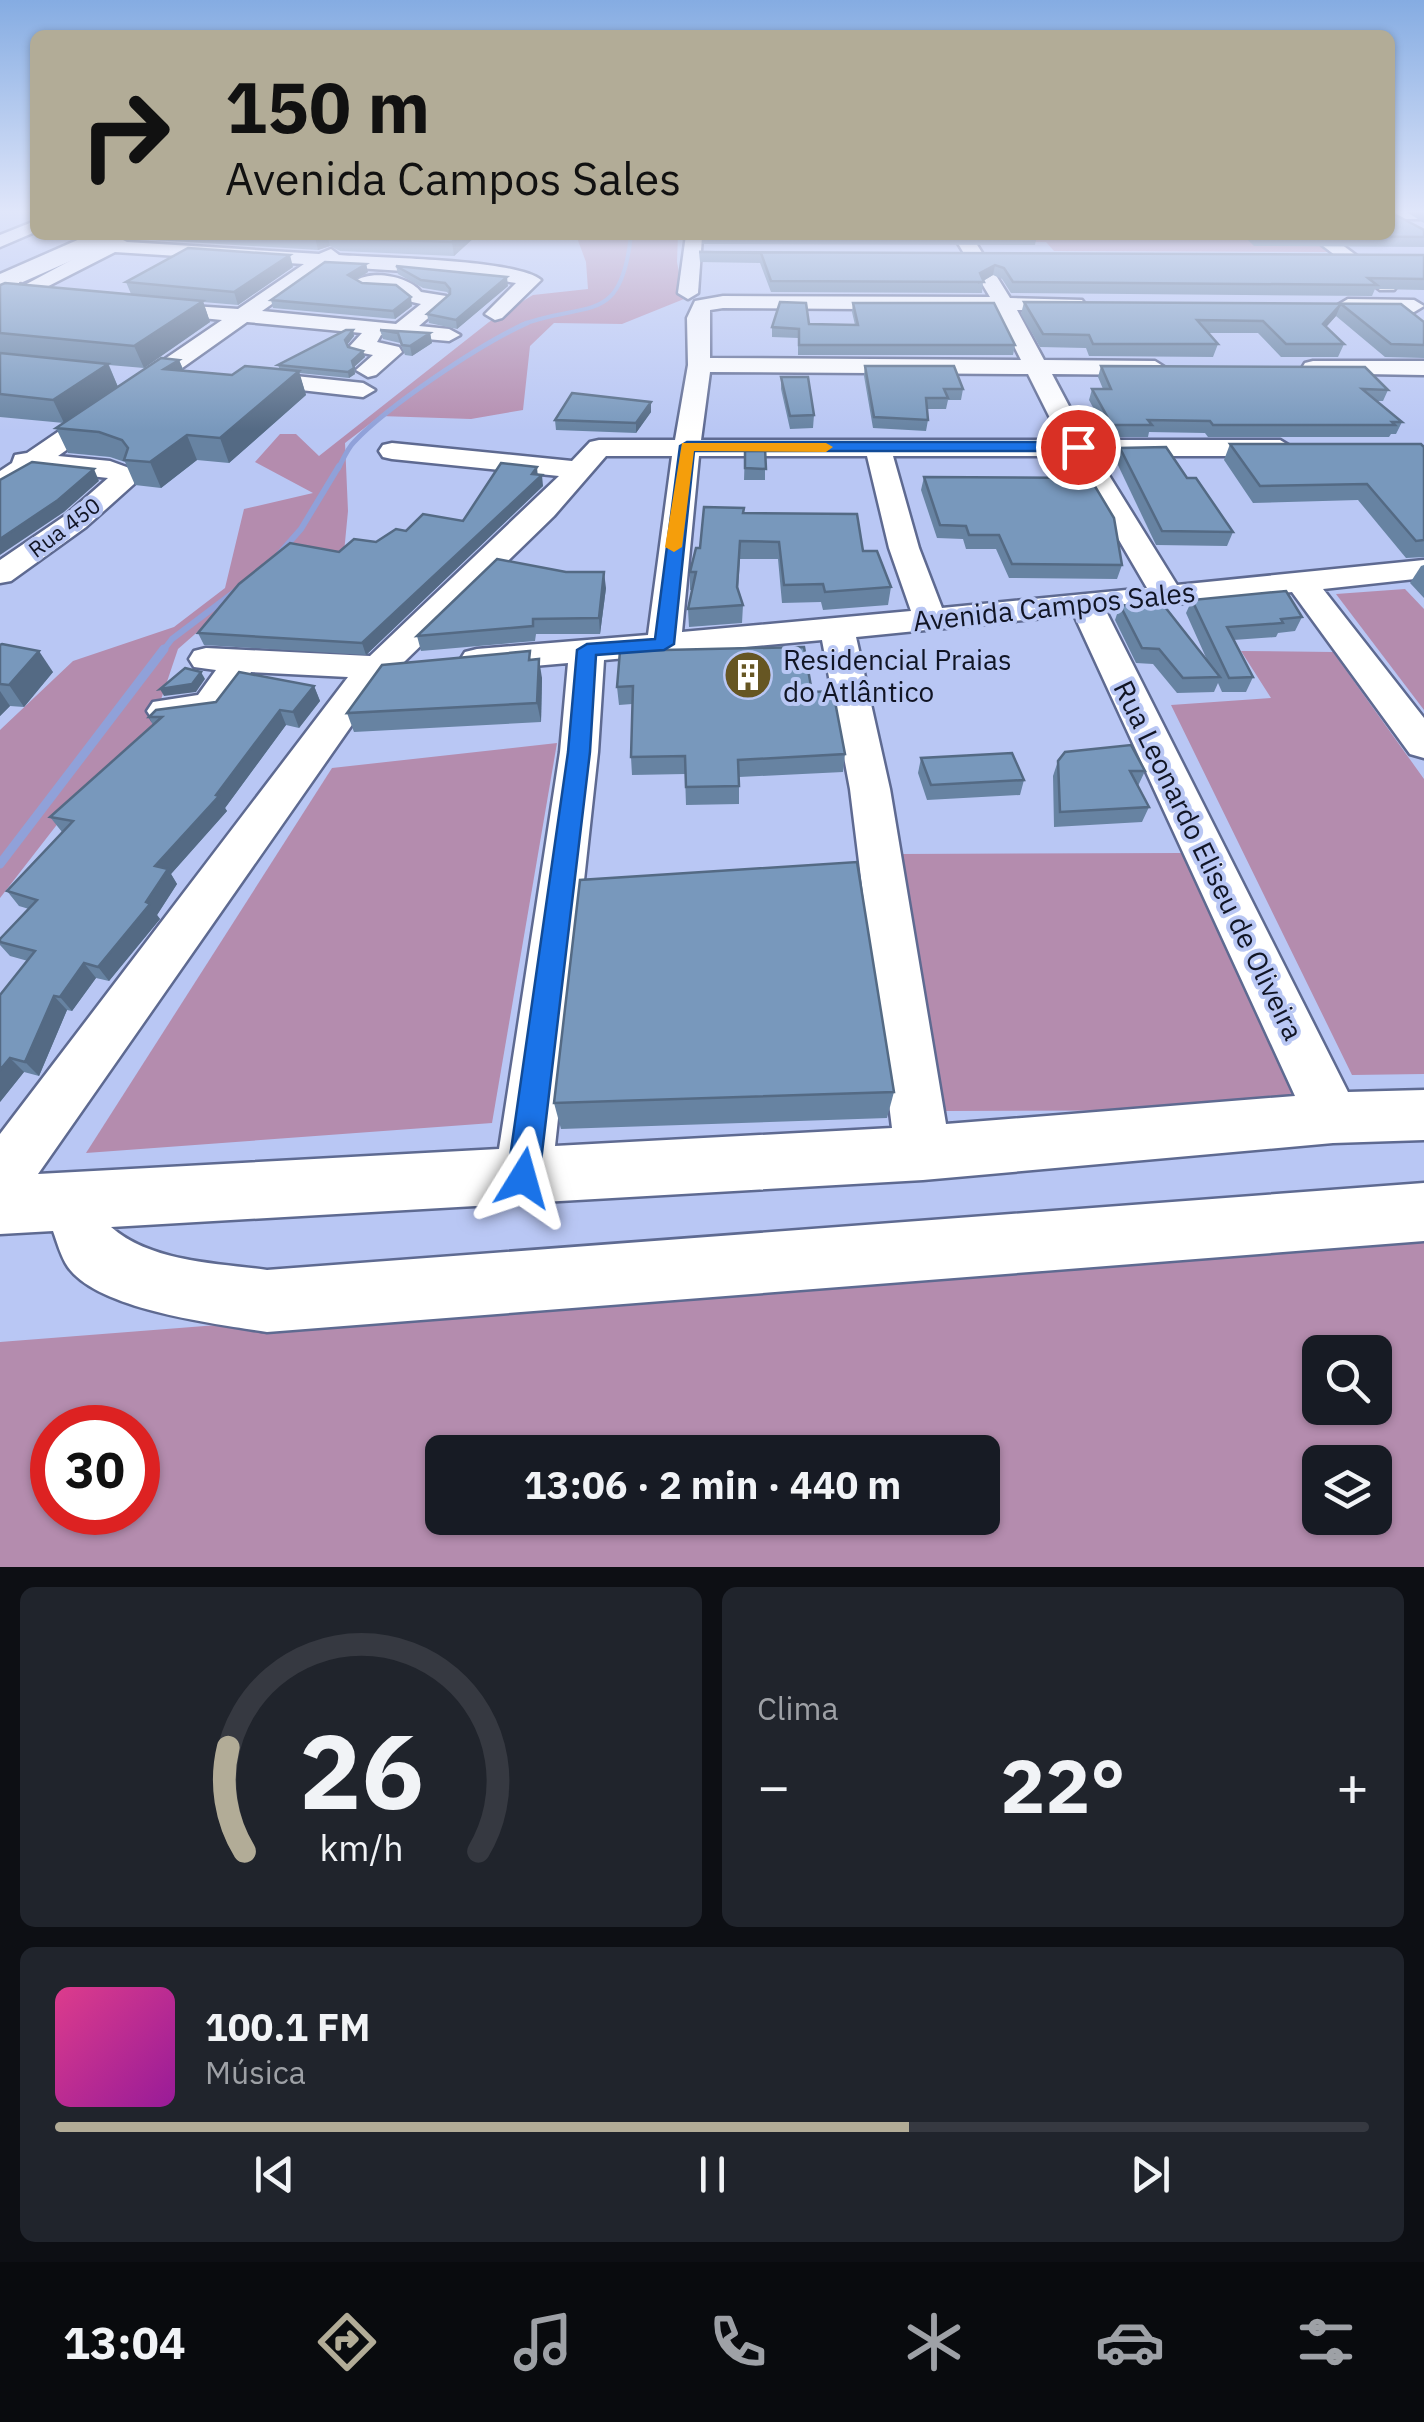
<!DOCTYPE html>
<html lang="pt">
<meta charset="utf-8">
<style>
:root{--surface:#171b24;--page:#20242c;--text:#f1f3f6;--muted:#9ea1a6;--line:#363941;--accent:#b2ac97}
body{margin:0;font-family:"IBM Plex Sans",sans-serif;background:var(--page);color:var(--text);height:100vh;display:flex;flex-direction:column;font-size:38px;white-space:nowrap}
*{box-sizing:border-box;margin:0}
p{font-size:32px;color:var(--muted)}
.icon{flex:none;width:55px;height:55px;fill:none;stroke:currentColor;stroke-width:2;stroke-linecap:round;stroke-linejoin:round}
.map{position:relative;height:1567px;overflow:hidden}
.drawer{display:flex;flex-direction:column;gap:20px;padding:20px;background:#0d0f14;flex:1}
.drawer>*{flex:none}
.hud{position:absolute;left:30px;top:30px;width:1365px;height:210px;border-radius:15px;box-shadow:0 2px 8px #0004;background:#b2ac97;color:#111;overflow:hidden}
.fabs{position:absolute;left:1302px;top:1335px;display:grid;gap:20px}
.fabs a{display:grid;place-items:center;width:90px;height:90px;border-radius:15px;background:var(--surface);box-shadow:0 2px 8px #0004;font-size:50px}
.speed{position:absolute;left:30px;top:1405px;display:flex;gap:20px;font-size:50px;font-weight:700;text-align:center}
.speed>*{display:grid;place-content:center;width:130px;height:130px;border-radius:50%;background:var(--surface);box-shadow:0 2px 8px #0004;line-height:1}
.speed .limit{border:15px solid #d22;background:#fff;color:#111}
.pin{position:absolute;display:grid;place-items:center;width:85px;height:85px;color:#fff;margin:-42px;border:5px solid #fff;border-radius:50%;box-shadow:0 2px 10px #0007}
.me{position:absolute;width:110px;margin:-55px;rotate:8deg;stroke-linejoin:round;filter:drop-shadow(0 0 8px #0008)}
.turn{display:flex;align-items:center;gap:35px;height:210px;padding:0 30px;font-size:45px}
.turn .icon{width:130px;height:130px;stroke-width:2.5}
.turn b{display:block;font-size:70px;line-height:85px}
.big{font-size:75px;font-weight:700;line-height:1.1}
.drawer .widget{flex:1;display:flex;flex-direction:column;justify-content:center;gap:15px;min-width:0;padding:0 35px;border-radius:15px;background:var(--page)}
.drawer .dial{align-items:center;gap:0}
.dial svg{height:260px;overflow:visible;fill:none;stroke:var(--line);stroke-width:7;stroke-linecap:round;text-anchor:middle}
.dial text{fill:var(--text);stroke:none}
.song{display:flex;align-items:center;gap:30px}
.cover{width:120px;height:120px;border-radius:15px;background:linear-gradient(135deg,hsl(330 70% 55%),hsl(300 70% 35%))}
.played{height:10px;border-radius:5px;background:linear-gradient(90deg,var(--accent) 65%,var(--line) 65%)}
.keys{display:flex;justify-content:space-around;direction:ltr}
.heat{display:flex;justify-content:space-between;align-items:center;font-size:55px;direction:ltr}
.drawer .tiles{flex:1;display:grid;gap:20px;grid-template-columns:1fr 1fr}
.widget:last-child{grid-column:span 2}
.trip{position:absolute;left:425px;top:1435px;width:575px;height:100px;border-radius:15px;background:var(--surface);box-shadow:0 2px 8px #0004;font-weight:700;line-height:100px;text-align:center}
.tab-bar{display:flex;height:160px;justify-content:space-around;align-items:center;background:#090b0e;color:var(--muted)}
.tab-bar .icon{width:70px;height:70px}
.tab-bar .selected{color:var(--accent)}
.tab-bar b{font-size:45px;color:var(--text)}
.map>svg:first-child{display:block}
.green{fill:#b48cae;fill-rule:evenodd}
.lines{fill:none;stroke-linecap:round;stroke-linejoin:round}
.stream-far3{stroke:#90a1d9;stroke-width:4}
.stream-far2{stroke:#90a1d9;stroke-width:5}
.stream-far1{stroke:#90a1d9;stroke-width:6}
.stream{stroke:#90a1d9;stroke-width:9}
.minor-casing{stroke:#5e6a91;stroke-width:5}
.highway-casing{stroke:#5e6a91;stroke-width:5}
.minor{fill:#fff;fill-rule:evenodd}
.highway{fill:#fff;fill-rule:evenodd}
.path-bridge{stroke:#656e8d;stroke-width:2.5;stroke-dasharray:2.5 2.5;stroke-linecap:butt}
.wall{fill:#6783a2}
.shaded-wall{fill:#546a84}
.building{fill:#7898bc;stroke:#546a84;stroke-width:2.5}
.route{fill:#1a73e8;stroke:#114b97;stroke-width:2.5}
.slow{fill:#f59e0b}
.labels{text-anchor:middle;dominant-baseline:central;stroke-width:8;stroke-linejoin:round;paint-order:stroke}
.far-street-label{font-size:22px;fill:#111525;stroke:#b9c7f4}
.street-label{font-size:28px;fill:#111525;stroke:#b9c7f4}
.poi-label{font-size:28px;fill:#111525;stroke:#b9c7f4;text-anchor:start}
</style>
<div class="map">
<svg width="1424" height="1567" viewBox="0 0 1424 1567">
<rect width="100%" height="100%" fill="#b9c7f4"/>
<g class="green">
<polygon points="576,235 678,235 677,262 684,299 622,324 554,323 530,346 523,410 471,419 380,416 345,443 348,511 343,563 276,563 178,649 145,747 66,813 0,898 0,730 73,661 174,627 225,588 244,509 313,493 255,462 280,434 296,434 319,456 489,322 533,295 588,289 586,262"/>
<polygon points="980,235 1304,235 1329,252 1054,251 1046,242 983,242"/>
<polygon points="1405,589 1424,609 1424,710 1336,594"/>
<polygon points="1241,651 1333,652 1424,779 1424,1074 1352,1075 1171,705 1271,698"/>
<polygon points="557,743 492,1123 86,1153 332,768"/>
<polygon points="1185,853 1304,1110 945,1111 898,854"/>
<path d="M1424,1231V1567H0V1342ZM1320,1352H1375V1408H1320ZM52,1428H138V1512H52ZM442,1452H982V1518H442ZM1320,1462H1375V1518H1320Z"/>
</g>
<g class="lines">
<path class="stream-far3" d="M521,325C588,300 621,327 631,235"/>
<path class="stream-far2" d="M338,469C343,460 347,449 354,442C389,405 480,344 527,323"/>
<g class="stream-far1">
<polyline points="279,554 301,529 339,466"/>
<polyline points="162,652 172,639 237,590"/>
</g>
<polyline class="stream" points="0,864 164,649"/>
<g class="minor-casing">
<g id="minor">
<polygon points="1390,212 1424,212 1424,219 1394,219 1390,218"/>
<polygon points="35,221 35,232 0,247 0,235"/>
<polygon points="686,235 702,237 698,293 688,299 678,293"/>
<path d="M953,235H971L1010,298L1082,300L1085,304L1075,310H1017L1044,360L1155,361L1166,368L1155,375L1052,374L1087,440H1280L1293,448L1280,456H1097L1177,585L1424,560V578L1323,589L1424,718V758L1410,754L1292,592L1106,611L1348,1092L1424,1090V1140L1333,1143L923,1180L111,1227C151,1262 216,1263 267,1270L1424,1183V1241L267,1332C217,1324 98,1310 68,1267C61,1257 57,1242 53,1231L0,1234V1134L348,677L251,672L222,714C200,720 175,725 153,720L147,711L153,702L198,695L216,670L194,667L189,659L194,651L206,648L370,656L559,476L392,459L383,457L379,451L383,445L392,443L572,461L590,442L599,440H675L688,365L687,318L695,301L723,296L990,297ZM723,308L996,310L1021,360L710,358V310ZM710,372L1028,374L1061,440H701ZM606,456H672L648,635L477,649L465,652L460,660L465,668L477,671L568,663L560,752L499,1149L38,1174L377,689L387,679L402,676L408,668L404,662L554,516ZM699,456H867L889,548L911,611L682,632ZM893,456H1070L1147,588L942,608L919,548ZM1074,615L1295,1096L946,1124L890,789L856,637ZM822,640L850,789L892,1128L555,1146L598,752L604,660Z"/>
<polygon points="1309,235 1329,235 1397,286 1394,290 1380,290"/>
<path d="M119,238L127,242L319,254L331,249L339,255C378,258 516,259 541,280L502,318L495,320L485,314L516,283L466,275L326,266L262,311L396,324L421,304L408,301L400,290L364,288L354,282C370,269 409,276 421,292L446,296L449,300L419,326L449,329L460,335L449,341L381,335L377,342L399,347L402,352L376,375L368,377L356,370L373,355L353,351L350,346L362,333L247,322L58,456L110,461L132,469L136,475L134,484L86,527L11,581L0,583V560L66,515L108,478L37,470L0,492V471L12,463L15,455L27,453L222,320L153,313L146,311V303L238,309L304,264L115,252L25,298H11L8,294L90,250L83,249V241Z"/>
<polygon points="1348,299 1414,300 1424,306 1414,312 1341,309 1338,305"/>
<polygon points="1313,361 1424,361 1424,375 1305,373 1302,368 1305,363"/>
<polygon points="247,371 363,383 375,390 363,397 239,383 235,378 239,373"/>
</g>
</g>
<g class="highway-casing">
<polygon id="highway" points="89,235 121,235 118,240 0,292 0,274"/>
</g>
<use href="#minor" class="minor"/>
<use href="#highway" class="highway"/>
<polyline class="path-bridge" points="0,289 21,283 16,286"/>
</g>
<g class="wall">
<polygon points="1407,212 1424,212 1424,223"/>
<polygon points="1392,213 1424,230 1424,247 1254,246 1243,235 1390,235"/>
<polygon points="137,235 477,235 454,256 340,251 330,246 318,250 138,239"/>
<polygon points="702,235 1037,235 1035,245 702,244"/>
<polygon points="699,252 1424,255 1424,290 1375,289 1372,296 1011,293 1002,279 993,275 983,281 982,293 771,292 760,263 700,262"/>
<polygon points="366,264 368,272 356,280 412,306 395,319 273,308 271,300"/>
<polygon points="396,266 508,286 457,329 429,323 427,314 449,295 447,292 423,288 398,274"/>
<polygon points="293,267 238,305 203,302 210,322 144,368 109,365 118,387 179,360 184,371 232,375 280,370 278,365 353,330 354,336 347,345 348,347 363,351 365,357 354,367 355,374 349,378 299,373 306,395 229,463 197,460 161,488 135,485 125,462 110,457 68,453 56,428 64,423 0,417 0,285 131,294 126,282"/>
<polygon points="1024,302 1401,304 1424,322 1424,358 1385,357 1336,316 1326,327 1344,344 1338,357 1281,357 1258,333 1208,333 1218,344 1213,357 1089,356 1086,348 1040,347 1021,314"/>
<polygon points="853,303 1015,345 1013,355 798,355 798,338 772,337 772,327 809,324 855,325 852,312"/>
<polygon points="380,330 430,333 432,343 412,356 405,355 400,343 383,339"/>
<polygon points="865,366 963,389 961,400 948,400 946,409 927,409 928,420 926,431 873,428 864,376"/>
<polygon points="1101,366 1388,390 1383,401 1377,401 1402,422 1396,434 1391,434 1389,437 1208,437 1205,433 1149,432 1148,437 1109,437 1089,400 1092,389 1103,389 1098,377"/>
<polygon points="781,377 814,415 813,428 790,429 781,389"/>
<polygon points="651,402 651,412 636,433 556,430 555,420"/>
<polygon points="1230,444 1424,447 1424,557 1406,558 1358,500 1253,503 1224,460"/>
<polygon points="745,448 765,448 765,480 744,480"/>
<polygon points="1120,448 1233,532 1227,546 1156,545 1116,461"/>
<polygon points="538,475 543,486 366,655 204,645 198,633 339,552 376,542 406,531 463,521"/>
<polygon points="924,477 1122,565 1117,579 1009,578 996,549 966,549 963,539 937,538 921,490"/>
<polygon points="743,513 863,551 891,587 888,605 823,610 821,602 782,603 778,559 740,559 738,590 743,605 742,623 689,627 688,609 692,590 690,590 690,572 700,548"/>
<polygon points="1424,565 1424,598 1410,583 1421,566"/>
<polygon points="606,588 600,634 536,634 535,641 421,651 417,636"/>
<polygon points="1192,600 1302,617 1295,631 1278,633 1276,637 1233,640 1253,677 1246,692 1222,692 1218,683 1214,692 1177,693 1153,664 1136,663 1115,620 1120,605 1208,662 1186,613"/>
<polygon points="0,645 53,672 24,707 10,706 0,716"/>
<polygon points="620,651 812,692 845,754 843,772 739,777 739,804 686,805 685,774 632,775 631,757 632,704 619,705 617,687"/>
<polygon points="531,660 542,678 541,722 354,732 347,713"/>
<polygon points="314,686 320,701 299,728 286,725 225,808 227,811 171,874 177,884 157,915 160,919 109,981 96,978 72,1011 67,1010 39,1076 24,1072 0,1102 28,961 10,956 0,945 0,939 29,909 19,906 7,891 62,832 50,817 153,725 149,717 216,702"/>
<polygon points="921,758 1024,780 1020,795 927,800 918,773"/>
<polygon points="1058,761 1145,771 1138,786 1149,807 1142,822 1054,827 1053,776"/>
<polygon points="894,1092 887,1118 561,1129 554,1103"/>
</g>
<g class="shaded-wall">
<polygon points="320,235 327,235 330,246 318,250 315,237"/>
<polygon points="460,235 477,235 454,256 452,242"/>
<polygon points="290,255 293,267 238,305 234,292"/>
<polygon points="366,264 368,272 350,283 348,275"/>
<polygon points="995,265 993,275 978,284 980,273"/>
<polygon points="507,277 508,286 457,329 456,320"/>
<polygon points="411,297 412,306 395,319 393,311"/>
<polygon points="203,301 210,322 144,368 134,346"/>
<polygon points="1341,304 1336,316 1318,336 1323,324"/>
<polygon points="353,330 354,336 346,346 345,340"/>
<polygon points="430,333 432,343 412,356 410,346"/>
<polygon points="363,351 365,357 354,367 352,361"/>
<polygon points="179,360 188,383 164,369"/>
<polygon points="108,364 118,387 64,423 53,400"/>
<polygon points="354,368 355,374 349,378 348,372"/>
<polygon points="299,371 306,395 229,463 220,438"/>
<polygon points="651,402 651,412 636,433 636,423"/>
<polygon points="187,435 197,460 161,488 150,462"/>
<polygon points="537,467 538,478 542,475 543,486 366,655 362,643 532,474"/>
<polygon points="94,469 99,481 64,512 0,555 0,539"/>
<polygon points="604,572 606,588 600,634 599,618"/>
<polygon points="39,651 53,672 24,707 9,685"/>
<polygon points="539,659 542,678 541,722 537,703"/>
<polygon points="201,672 205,679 196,692 164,696 160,689"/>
<polygon points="314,686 320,701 299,728 293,712"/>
<polygon points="0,691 10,706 0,716"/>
<polygon points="280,710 286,725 225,808 227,811 171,874 177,884 157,915 160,919 109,981 98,967 146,902 155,866 216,795"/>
<polygon points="84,963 96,978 72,1011 60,997"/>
<polygon points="54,996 67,1010 39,1076 25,1062"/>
<polygon points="10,1058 24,1072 0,1102 0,1070"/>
</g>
<g class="building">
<polygon points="1390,212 1424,230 1424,237 1257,235 1390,235"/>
<polygon points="280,235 320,235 315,237"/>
<polygon points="331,235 460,235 452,242 337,238"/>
<polygon points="188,248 290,255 234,292 126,282"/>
<polygon points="699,252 1424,255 1424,279 1368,278 1377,285 1013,282 1004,268 995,265 980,273 984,282 771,281 761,253"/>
<polygon points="325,262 366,264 348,275 362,283 396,285 411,297 393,311 271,300"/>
<polygon points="396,266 507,277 456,320 427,314 450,294 450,289 445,283 421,280"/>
<polygon points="5,283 203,301 134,346 0,333 0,285"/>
<polygon points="780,302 806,303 809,324 858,325 853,303 994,303 1015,345 799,345 799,329 772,327"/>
<polygon points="1024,302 1401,304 1424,322 1424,345 1391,344 1341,304 1323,324 1344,344 1286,344 1263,321 1197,320 1218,344 1093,344 1089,335 1043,334"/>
<polygon points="346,330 353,330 345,340 348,347 363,351 352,361 354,368 348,372 278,365"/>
<polygon points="380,330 430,333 410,346 402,345 398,333"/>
<polygon points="0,353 108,364 53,400 0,394"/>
<polygon points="161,358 179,360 164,369 232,375 245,366 299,371 220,438 187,435 150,462 124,460 128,448 122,440 99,432 56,428"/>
<polygon points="865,366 954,366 963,389 944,389 948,398 926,398 928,420 874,417"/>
<polygon points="1101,366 1365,367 1388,390 1362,389 1402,422 1392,422 1395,425 1213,425 1210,421 1148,420 1152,425 1112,425 1092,389 1111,389"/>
<polygon points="781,377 808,377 814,415 790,416"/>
<polygon points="572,393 651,402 636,423 555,420"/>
<polygon points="1230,444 1421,444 1424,447 1424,540 1416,541 1367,484 1260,486"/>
<polygon points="1166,447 1187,478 1196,478 1233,532 1162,531 1120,448"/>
<polygon points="745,448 765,448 766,469 745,468"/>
<polygon points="32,462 94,469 58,500 0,539 0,480"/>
<polygon points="501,463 537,467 532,474 542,475 362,643 198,633 239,584 290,543 339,552 354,539 376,542 396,529 406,531 423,514 463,521"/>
<polygon points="924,477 1090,478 1114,518 1122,565 1012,564 999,535 969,535 966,526 940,525"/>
<polygon points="704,507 744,508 743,513 857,514 863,551 877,551 891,587 825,592 823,584 784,585 779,542 740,541 737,587 743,605 688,609 696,572 690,572 696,548 700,548"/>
<polygon points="497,559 566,572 604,572 599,618 533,619 533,626 417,636"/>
<polygon points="1286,591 1302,617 1281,619 1283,623 1227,627 1253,677 1229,678 1192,600"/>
<polygon points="1120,605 1165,607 1220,677 1183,678 1159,649 1142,648"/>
<polygon points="2,644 39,651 9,685 0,684 0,645"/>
<polygon points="804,647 812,692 833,691 845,754 738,760 739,786 686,787 685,756 631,757 633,686 617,687 620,651"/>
<polygon points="530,651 529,660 539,659 537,703 347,713 382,665"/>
<polygon points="185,668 201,672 192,684 160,689"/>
<polygon points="239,672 314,686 293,712 280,710 216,795 219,796 155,866 168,869 146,902 150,904 98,967 84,963 60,997 54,996 25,1062 10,1058 0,1070 0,995 35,951 0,942 0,939 37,900 7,891 73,821 50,817 162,717 149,717 156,710 216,702"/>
<polygon points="1131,745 1145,771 1130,771 1149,807 1060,812 1058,761 1065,752"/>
<polygon points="1012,753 1024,780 931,785 921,758"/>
<polygon points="857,862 894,1092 554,1103 580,880"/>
</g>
<linearGradient id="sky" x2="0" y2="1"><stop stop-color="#85ace2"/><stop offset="0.49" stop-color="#e0e6fa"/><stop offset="1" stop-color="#e0e6fa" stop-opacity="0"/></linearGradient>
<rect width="1424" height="431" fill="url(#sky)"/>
<polygon class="route" points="687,442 1078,442 1085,447 1078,451 694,451 674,644 664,650 596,655 590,752 539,1178 535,1189 523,1194 512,1189 507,1178 568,752 577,650 587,644 655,639 680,446"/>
<polygon class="slow" points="682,443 826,443 833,447 826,452 694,451 682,547 674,552 665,547"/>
<defs>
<g id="building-disc" transform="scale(2.5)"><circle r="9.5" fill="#665623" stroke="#b9c7f4"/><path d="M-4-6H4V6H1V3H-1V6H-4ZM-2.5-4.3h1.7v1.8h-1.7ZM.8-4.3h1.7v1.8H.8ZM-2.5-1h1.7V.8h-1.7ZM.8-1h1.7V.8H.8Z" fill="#fff"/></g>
</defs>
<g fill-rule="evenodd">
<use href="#building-disc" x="748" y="675"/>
</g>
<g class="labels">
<g class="far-street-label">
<text transform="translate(64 527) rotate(-37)">Rua 450</text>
</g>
<g class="street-label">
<text transform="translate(1054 606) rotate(-6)">Avenida Campos Sales</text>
<text transform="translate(1209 860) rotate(64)">Rua Leonardo Eliseu de Oliveira</text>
</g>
<g class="poi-label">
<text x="783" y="659">Residencial Praias<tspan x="783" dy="32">do Atlântico</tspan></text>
</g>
</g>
</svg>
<div class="fabs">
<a><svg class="icon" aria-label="search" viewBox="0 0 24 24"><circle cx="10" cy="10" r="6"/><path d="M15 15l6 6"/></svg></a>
<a><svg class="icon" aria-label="layers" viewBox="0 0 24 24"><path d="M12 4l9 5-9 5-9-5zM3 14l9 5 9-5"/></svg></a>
</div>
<div class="speed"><div class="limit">30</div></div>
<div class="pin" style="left:1078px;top:447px;background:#d93025"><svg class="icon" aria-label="arrive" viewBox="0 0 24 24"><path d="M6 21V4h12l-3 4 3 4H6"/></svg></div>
<svg class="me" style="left:523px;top:1178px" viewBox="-20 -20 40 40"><path d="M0-17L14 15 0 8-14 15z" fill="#1a73e8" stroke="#fff" stroke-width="4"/></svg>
<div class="trip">13:06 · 2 min · 440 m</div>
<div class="hud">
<div class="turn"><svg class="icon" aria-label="right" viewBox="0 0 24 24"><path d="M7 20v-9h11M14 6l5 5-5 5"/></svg><div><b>150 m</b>Avenida Campos Sales</div></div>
</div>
</div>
<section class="drawer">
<div class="tiles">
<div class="widget dial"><svg viewBox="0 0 100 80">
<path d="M14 69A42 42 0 1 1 86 69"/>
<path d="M14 69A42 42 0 0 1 9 37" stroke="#b2ac97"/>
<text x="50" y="56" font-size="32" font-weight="700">26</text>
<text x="50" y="72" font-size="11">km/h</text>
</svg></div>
<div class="widget"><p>Clima</p>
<div class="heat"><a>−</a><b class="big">22°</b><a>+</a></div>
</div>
<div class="widget">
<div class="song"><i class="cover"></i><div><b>100.1 FM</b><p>Música</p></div></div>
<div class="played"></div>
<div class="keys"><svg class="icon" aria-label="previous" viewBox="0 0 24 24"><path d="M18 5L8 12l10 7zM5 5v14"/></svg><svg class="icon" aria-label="pause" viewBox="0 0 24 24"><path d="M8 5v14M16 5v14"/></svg><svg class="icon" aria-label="next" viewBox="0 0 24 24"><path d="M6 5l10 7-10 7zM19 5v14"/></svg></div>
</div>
</div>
</section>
<nav class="tab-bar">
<b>13:04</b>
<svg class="icon selected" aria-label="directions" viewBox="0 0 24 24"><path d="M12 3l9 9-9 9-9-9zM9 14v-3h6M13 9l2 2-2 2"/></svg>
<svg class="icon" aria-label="music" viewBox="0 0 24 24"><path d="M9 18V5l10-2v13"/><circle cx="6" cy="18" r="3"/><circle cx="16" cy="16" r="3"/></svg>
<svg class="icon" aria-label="phone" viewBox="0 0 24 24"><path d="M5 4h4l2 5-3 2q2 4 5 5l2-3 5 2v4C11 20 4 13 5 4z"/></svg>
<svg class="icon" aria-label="climate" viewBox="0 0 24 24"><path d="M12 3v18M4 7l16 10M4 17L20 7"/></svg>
<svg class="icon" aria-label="car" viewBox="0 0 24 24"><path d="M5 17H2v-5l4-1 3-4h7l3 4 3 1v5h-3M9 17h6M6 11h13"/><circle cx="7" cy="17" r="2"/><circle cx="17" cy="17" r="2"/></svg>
<svg class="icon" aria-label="filters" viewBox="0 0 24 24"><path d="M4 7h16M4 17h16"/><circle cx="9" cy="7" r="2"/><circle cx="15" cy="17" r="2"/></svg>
</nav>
